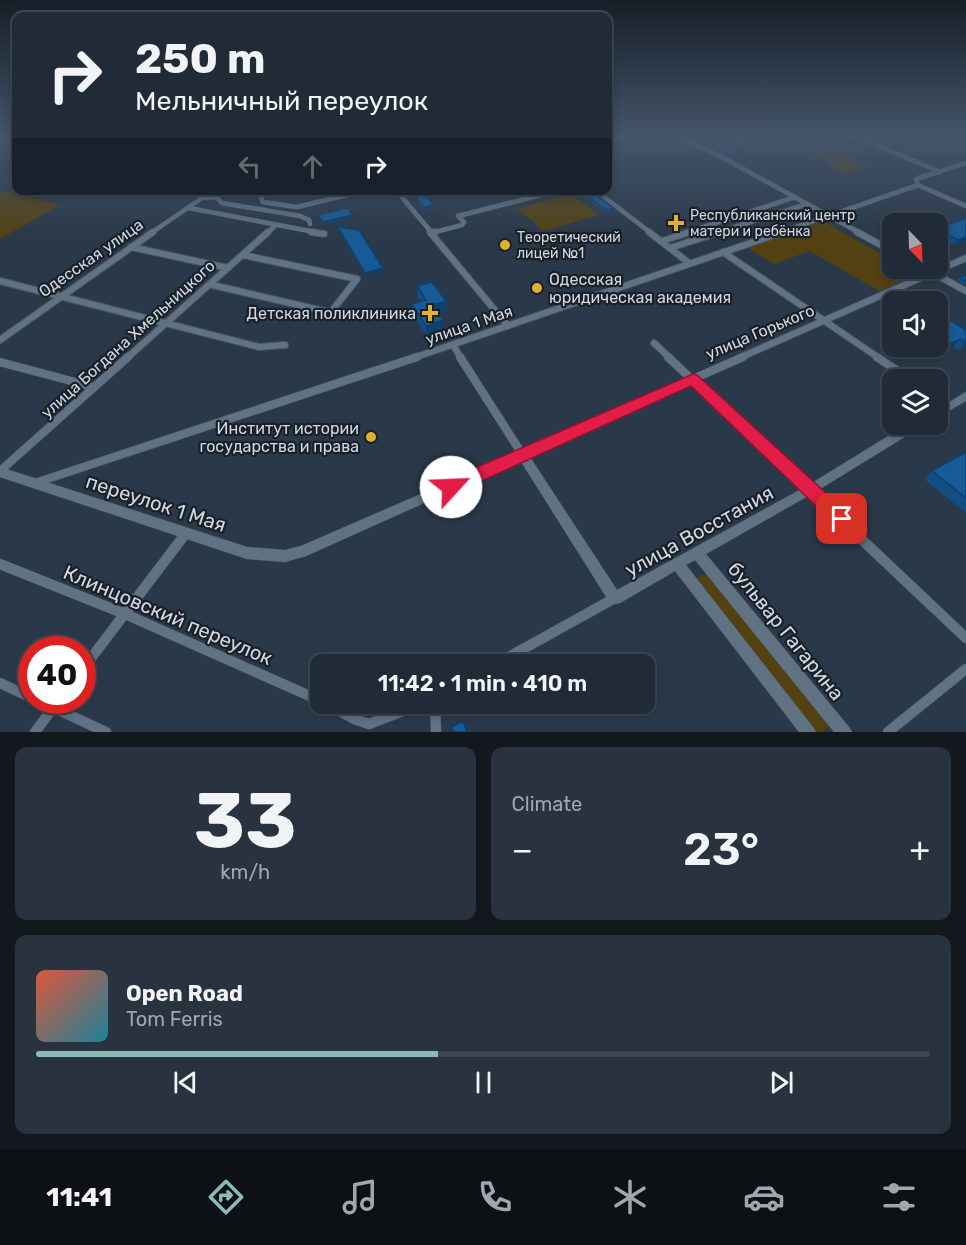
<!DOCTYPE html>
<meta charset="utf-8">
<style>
:root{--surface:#202b37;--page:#28333f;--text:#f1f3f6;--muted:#a2a7ad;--line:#3d4752;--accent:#8bbbb9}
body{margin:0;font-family:Rubik,sans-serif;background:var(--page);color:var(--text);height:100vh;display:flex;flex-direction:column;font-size:22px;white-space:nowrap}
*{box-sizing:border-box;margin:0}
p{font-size:20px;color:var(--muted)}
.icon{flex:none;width:33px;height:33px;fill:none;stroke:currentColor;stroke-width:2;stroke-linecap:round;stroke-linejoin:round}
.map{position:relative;height:732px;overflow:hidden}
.drawer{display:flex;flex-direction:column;gap:15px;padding:15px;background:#12181e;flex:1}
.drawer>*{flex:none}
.guide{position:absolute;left:12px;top:12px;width:600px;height:183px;border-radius:12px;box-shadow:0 3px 9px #0003,0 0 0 2px var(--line);background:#202b37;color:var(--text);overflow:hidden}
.needle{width:39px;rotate:157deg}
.fabs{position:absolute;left:882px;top:213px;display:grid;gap:12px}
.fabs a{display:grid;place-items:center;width:66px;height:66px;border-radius:12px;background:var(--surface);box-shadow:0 3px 9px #0003,0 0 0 2px var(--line);font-size:30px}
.speed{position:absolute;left:18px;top:636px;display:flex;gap:12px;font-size:30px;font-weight:700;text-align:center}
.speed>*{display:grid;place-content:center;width:78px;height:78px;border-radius:50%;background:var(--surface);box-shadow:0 3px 9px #0003,0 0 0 2px var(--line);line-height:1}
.speed .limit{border:9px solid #d22;background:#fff;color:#111}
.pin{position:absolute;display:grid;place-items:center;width:51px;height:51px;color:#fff;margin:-26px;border-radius:12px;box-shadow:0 3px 9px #0006}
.me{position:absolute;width:66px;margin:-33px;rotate:65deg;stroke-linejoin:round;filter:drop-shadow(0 0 4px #0008)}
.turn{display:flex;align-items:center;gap:21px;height:126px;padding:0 24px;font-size:27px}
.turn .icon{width:78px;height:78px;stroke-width:2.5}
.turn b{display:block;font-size:42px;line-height:51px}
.lanes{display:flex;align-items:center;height:57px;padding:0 24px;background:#0003;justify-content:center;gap:30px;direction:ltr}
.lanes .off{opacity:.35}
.big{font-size:45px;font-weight:600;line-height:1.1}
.drawer .card{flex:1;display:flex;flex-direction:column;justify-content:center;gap:9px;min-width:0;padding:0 21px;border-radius:12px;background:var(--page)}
.drawer .dial{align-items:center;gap:0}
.dial b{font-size:78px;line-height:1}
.song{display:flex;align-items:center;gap:18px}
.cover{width:72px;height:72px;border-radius:9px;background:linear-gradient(135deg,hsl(10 70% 55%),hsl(190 70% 35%))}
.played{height:6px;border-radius:3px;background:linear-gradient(90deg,var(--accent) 45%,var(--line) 45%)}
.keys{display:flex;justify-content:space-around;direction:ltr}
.heat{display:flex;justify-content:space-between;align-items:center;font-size:33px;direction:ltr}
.drawer .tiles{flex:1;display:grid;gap:15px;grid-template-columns:1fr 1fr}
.card:last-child{grid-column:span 2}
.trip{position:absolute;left:310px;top:654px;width:345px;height:60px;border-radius:12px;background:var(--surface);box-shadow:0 3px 9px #0003,0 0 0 2px var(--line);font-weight:600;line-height:60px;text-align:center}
.dock{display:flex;height:96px;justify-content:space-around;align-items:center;background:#0d1116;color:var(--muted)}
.dock .icon{width:42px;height:42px}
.dock .selected{color:var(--accent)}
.dock b{font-size:27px;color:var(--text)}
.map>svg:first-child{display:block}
.green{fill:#544112}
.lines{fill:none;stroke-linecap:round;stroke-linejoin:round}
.minor-far3-casing{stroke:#475461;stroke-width:5}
.minor-far2-casing{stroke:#475461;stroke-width:8}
.minor-far1-casing{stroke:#475461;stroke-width:9}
.minor-casing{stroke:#475461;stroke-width:11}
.tertiary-casing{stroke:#475461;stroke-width:1}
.minor-far3{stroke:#617283;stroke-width:4.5}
.minor-far2{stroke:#617283;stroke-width:6}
.minor-far1{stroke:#617283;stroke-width:8}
.minor{stroke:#617283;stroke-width:10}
.tertiary{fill:#617283;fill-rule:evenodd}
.wall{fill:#134e82}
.shaded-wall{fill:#0f406a}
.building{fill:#165b97;stroke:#0f406a;stroke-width:1.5}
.route{fill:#e11d48;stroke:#92132f;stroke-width:1.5}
.poi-dot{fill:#e0b034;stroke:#192027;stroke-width:2}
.labels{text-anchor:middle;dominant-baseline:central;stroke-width:4.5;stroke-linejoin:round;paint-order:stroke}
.far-poi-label{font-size:14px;fill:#d0d9e3;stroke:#192027;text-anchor:start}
.street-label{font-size:16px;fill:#d0d9e3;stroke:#192027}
.poi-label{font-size:16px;fill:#d0d9e3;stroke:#192027;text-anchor:end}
.near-street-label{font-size:20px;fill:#d0d9e3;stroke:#192027}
</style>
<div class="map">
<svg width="966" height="732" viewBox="0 0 966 732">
<rect width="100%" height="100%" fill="#2a3949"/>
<g class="green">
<polygon points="827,149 868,167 846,174 825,164 831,162 812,153"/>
<polygon points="0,190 60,205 0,239"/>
<polygon points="81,190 179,190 179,191 172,196 105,197 77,193"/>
<polygon points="572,194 599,215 543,231 518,208"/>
<polygon points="823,221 892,260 892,268 908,269 918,274 879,291 810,251 774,264 746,247"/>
<polygon points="708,572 831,725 822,732 815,732 696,579"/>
</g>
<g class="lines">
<g class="minor-far3-casing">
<g id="minor-far3">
<polyline points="679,137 720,156 860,233"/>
<polyline points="851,137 865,140 940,172"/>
<polyline points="608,141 625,137"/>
<polyline points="918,185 966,206"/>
<polyline points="258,190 263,202 297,207 368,190"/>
<polyline points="396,190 432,233"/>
<polyline points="595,190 651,233"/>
<polyline points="189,208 320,233"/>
<polyline points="151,233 202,198 216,197 222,203 300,216 309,220 310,224"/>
<polyline points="267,233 275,226"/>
<polyline points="431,233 462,225 464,222 458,216 561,190"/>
<polyline points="685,233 795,197"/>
<polyline points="716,233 807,204"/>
<polyline points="779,233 918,185 916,179 966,163"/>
</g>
</g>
<g class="minor-far2-casing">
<g id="minor-far2">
<polyline points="311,232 324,234"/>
<polyline points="430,232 508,326"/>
<polyline points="649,232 689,263"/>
<polyline points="857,232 892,251"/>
<polyline points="431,233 435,232"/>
<polyline points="662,241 690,232"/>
<polyline points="131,247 228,268"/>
<polyline points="670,248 720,232"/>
<polyline points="723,252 879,358"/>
<polyline points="243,255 357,279 331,312"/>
<polyline points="924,268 966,291"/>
<polyline points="0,281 259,347 285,345"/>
<polyline points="212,285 350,317"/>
<polyline points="0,340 153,232"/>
<polyline points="654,343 670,358"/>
<polyline points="453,345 461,358"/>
<polyline points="127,358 268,232"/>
<polyline points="413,358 783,232"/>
<polyline points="739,358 966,258"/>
</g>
</g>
<g class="minor-far1-casing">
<g id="minor-far1">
<polyline points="460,357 522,454 743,357"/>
<polyline points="668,357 842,521"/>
<polyline points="877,357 911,380"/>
<polyline points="0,362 94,387"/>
<polyline points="938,398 949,406"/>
<polyline points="0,471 128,357"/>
<polyline points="35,483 417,357"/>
</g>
</g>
<g class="minor-casing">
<g id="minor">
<polyline points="840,519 966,638"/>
<polyline points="0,564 125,614 321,701"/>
<polyline points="496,664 615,598"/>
<polyline points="82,670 186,533"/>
<polyline points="0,683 32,698"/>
<polyline points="37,700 106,732"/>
<polyline points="327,704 354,719 369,724 421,704"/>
<polyline points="435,704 436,732"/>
<polyline points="35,732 59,700"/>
<polyline points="888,732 966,669"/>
</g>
</g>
<g class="tertiary-casing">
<g id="tertiary">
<polygon points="966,392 966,401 938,417 938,409"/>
<polygon points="908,424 922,424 921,427 815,492 706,554 849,727 852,732 834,732 695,560 686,565 813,727 816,732 799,732 675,571 620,603 615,604 610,603 520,460 306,556 285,562 247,559 0,477 0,467 247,547 285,550 301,546 522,450 526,451 617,590 807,486"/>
</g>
</g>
<use href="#minor-far3" class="minor-far3"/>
<use href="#minor-far2" class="minor-far2"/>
<use href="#minor-far1" class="minor-far1"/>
<use href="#minor" class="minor"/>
<use href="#tertiary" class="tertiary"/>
</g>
<g class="wall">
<polygon points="712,137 740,137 747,145 743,155 735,157 710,143"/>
<polygon points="582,192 613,210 606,213 581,194"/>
<polygon points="414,196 434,208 424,210 414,198"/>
<polygon points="966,218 966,240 954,245 938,237 938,229"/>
<polygon points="338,227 383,270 365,275 338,229"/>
<polygon points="966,275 966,285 957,280 960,278"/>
<polygon points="417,286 446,301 447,312 439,314 443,320 444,331 427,336 413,314 412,304 421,301 418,297"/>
<polygon points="938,313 966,330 966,346 965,347 958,350 953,347 943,352 935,346 938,346"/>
<polygon points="966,455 966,513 924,479 932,471"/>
</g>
<g class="shaded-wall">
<polygon points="747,145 743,155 735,157 738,147"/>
<polygon points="434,205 434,208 424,210 424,207"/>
<polygon points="613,208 613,210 606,213 606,210"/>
<polygon points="352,215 352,217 323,225 323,222"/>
<polygon points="966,237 966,240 954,245 958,240"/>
<polygon points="383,268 383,270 365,275 365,273"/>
<polygon points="446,301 447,312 434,316 433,305"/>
<polygon points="443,320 444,331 427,336 426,326"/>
<polygon points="960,339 953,347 943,352 950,344"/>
<polygon points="965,342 966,342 966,346 958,350"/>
</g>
<g class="building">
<polygon points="718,137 740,137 748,141 747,145 738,147"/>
<polygon points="586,190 589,190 613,208 606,210 582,192"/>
<polygon points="423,193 434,205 424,207 414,196"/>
<polygon points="347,208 352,215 323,222 318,215"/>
<polygon points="966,218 966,237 958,240 938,230 938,229"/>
<polygon points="338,227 359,230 383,268 365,273"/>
<polygon points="966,275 966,281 960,278"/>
<polygon points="432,282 446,301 433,305 443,320 426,326 412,304 426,300 417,286"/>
<polygon points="938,313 966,330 966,342 960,339 950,344 938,336"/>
<polygon points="964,453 966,455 966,498 932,471"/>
<polygon points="463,721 467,732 454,732 452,727"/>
</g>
<linearGradient id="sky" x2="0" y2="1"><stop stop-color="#171f28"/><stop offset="0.57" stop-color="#44546a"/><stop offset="1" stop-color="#44546a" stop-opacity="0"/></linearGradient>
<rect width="966" height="239" fill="url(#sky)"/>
<polygon class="route" points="693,374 697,375 849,514 851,519 849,525 842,528 836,525 691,386 457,492 451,494 445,492 443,487 445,481"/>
<g class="poi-dot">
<path d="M673 214h6v6h6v6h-6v6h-6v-6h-6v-6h6z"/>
<circle cx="505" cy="245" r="6"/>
<circle cx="537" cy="288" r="6"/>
<path d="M427 304h6v6h6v6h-6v6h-6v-6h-6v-6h6z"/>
<circle cx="371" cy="437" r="6"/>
</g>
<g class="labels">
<g class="far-poi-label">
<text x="690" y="215">Республиканский центр<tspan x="690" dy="16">матери и ребёнка</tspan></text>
<text x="517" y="237">Теоретический<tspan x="517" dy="16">лицей №1</tspan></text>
</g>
<g class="street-label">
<text transform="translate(91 258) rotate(-35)">Одесская улица</text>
<text transform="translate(469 325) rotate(-19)">улица 1 Мая</text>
<text transform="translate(760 332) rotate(-23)">улица Горького</text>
<text transform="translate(128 339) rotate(-42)">улица Богдана Хмельницкого</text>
</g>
<g class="poi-label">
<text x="549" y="279" text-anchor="start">Одесская<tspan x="549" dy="18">юридическая академия</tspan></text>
<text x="416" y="313">Детская поликлиника</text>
<text x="359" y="428">Институт истории<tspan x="359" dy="18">государства и права</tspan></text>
</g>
<g class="near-street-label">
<text transform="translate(156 503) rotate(18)">переулок 1 Мая</text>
<text transform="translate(699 531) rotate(-29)">улица Восстания</text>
<text transform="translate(168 615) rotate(23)">Клинцовский переулок</text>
<text transform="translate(786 631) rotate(51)">бульвар Гагарина</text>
</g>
</g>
</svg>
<div class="fabs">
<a><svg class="needle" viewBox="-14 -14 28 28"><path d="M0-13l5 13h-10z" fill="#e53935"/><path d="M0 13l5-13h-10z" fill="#a2a7ad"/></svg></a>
<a><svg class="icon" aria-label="sound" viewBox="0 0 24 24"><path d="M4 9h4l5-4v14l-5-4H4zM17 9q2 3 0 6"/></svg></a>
<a><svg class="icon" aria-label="layers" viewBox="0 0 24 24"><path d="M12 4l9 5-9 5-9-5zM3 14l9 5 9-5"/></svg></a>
</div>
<div class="speed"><div class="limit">40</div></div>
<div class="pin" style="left:842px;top:519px;background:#d93025"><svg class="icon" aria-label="arrive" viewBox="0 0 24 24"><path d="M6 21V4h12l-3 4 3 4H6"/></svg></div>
<svg class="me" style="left:451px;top:487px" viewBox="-20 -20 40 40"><circle r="19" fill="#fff"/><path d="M0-13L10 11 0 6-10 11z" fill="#e11d48"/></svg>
<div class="trip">11:42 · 1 min · 410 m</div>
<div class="guide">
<div class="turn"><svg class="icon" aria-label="right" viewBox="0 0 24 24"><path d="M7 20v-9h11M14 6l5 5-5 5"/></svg><div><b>250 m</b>Мельничный переулок</div></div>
<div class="lanes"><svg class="icon off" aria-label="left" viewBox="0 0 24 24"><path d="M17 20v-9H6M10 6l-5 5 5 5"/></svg><svg class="icon off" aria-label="ahead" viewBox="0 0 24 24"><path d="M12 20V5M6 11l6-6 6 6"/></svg><svg class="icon" aria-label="right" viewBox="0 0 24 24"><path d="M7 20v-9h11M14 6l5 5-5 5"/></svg></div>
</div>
</div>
<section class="drawer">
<div class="tiles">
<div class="card dial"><b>33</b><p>km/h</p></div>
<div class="card"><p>Climate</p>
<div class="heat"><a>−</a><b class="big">23°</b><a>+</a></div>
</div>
<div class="card">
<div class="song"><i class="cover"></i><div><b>Open Road</b><p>Tom Ferris</p></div></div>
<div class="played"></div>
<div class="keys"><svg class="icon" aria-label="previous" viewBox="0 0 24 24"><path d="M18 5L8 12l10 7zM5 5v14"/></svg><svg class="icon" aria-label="pause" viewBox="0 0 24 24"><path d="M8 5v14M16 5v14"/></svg><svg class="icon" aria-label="next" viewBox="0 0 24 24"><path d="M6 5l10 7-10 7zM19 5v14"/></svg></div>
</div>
</div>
</section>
<nav class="dock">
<b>11:41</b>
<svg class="icon selected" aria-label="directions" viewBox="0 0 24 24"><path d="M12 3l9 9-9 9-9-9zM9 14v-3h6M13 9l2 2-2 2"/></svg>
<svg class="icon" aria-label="music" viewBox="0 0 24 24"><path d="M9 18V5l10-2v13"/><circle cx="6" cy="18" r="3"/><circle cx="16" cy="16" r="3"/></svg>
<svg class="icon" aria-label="phone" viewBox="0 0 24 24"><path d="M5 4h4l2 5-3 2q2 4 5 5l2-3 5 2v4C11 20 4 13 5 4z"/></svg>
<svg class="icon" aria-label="climate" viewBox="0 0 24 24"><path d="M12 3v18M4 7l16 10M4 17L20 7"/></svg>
<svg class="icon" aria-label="car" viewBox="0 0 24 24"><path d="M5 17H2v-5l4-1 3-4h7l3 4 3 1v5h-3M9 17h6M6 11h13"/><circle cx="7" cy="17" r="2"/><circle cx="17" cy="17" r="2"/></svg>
<svg class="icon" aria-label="filters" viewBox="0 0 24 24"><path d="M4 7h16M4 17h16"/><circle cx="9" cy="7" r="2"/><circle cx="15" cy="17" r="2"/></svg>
</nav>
